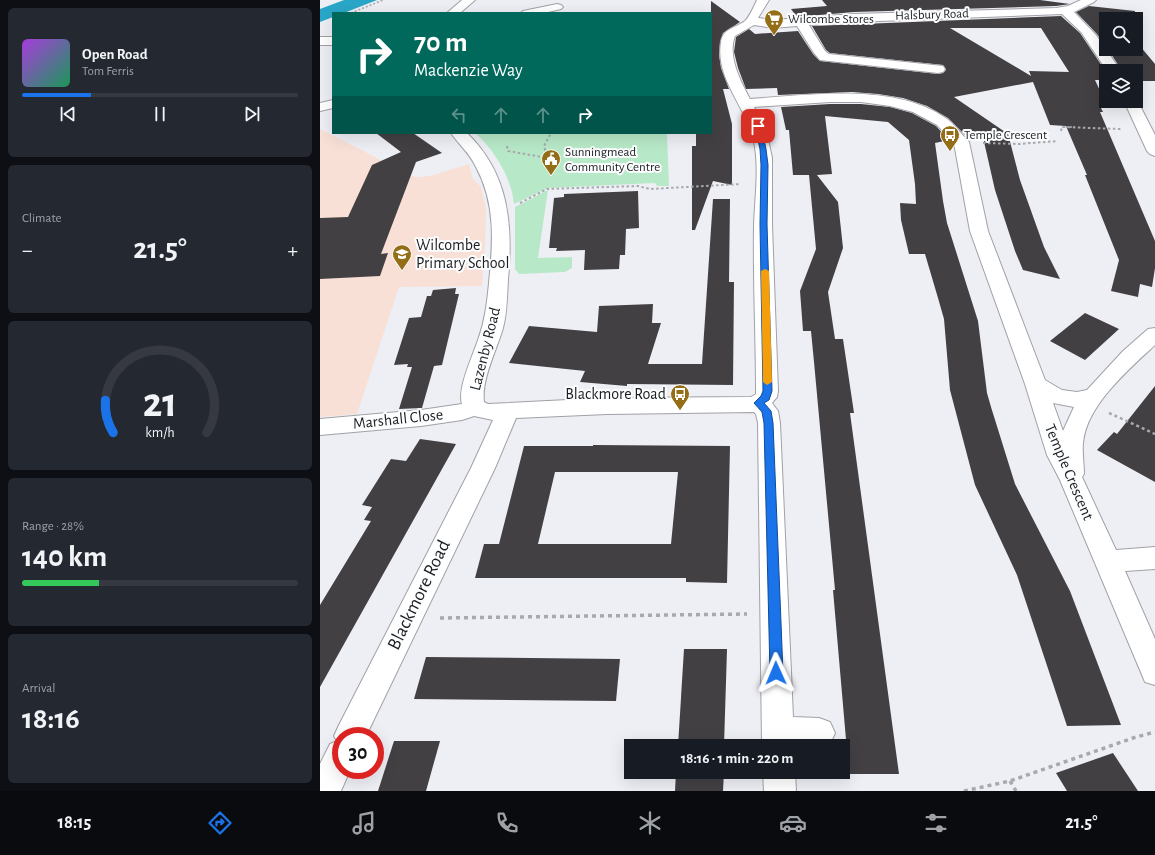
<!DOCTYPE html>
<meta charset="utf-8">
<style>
:root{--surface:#171b24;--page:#242831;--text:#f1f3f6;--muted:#9ea1a6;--line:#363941;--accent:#1a73e8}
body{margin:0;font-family:"Alegreya Sans",sans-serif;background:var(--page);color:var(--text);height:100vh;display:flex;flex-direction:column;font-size:15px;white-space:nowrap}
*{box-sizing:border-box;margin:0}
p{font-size:13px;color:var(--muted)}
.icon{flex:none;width:22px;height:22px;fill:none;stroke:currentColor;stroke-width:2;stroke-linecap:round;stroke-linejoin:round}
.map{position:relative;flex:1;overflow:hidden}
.details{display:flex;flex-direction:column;gap:8px;padding:8px;background:#0d0f14;width:320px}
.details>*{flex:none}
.banner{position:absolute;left:12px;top:12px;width:380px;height:122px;border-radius:0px;box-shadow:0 4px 16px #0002;background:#00695c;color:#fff;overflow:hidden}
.buttons{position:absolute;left:779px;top:12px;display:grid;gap:8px}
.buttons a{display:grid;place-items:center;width:44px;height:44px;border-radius:0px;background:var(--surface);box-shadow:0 4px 16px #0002;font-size:20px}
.speed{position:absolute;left:12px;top:727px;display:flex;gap:8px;font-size:20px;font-weight:700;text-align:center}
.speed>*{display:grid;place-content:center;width:52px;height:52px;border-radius:50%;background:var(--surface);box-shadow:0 4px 16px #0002;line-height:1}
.speed .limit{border:6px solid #d22;background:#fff;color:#111}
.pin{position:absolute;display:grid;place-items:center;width:34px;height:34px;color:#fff;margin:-17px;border-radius:8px;box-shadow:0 2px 6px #0006}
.me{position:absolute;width:44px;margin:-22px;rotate:359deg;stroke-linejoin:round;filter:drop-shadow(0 0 3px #0008)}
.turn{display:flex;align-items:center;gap:14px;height:84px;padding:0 16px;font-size:18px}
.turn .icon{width:52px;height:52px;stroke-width:2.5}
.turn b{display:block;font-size:28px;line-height:34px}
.lanes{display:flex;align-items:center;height:38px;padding:0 16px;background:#0003;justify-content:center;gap:20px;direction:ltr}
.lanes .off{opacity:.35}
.big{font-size:30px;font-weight:700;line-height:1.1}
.details .tile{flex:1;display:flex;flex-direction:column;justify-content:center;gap:6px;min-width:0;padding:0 14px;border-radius:6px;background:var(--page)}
.details .dial{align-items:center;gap:0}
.dial svg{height:104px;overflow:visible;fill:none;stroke:var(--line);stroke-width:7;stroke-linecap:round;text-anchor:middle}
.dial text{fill:var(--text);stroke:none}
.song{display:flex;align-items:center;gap:12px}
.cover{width:48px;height:48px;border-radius:6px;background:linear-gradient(135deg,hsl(280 70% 55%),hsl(150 70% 35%))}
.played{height:4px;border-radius:2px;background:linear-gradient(90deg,var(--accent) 25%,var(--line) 25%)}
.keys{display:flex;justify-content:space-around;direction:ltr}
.heat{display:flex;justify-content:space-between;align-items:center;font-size:22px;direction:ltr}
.charge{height:6px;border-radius:3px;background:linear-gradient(90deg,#34c759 28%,var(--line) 0)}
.trip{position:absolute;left:304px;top:739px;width:226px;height:40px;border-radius:0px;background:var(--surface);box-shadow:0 4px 16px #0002;font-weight:700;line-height:40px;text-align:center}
.menu{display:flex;height:64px;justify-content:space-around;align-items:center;background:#090b0e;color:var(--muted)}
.menu .icon{width:28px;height:28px}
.menu .active{color:var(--accent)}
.menu b{font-size:18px;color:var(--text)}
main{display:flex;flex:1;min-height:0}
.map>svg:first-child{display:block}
.education{fill:#f8e0d6}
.green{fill:#b7e9c8}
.water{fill:#2aa7c8}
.building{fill:#434044;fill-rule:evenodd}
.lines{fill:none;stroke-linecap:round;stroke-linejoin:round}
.minor-casing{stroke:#a0a1a7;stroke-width:2}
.path-far3{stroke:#a8a9ae;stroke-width:1.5;stroke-dasharray:2 2;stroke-linecap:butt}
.path-far2{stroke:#a8a9ae;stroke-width:2;stroke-dasharray:2.5 2.5;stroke-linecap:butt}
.path-far1{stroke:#a8a9ae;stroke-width:2.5;stroke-dasharray:3 3;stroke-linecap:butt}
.path{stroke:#a8a9ae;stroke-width:3.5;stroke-dasharray:4 4;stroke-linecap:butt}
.minor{fill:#fff;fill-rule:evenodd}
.route{fill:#1a73e8;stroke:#114b97}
.slow{fill:#f59e0b}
.labels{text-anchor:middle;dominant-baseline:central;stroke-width:4;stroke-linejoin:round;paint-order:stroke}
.far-street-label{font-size:13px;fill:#1c1d1f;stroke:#fcfdfe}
.far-poi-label{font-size:13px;fill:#1c1d1f;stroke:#fcfdfe;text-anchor:start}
.poi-label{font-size:16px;fill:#1c1d1f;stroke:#fcfdfe;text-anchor:start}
.street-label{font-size:16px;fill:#1c1d1f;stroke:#fcfdfe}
.near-street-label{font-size:19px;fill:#1c1d1f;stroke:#fcfdfe}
</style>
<main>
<section class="details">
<div class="tile">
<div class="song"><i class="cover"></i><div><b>Open Road</b><p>Tom Ferris</p></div></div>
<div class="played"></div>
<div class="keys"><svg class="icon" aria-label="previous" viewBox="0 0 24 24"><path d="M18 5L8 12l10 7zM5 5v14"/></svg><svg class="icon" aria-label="pause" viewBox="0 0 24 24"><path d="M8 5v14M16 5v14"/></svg><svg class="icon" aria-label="next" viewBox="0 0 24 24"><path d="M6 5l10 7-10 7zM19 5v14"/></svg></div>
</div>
<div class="tile"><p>Climate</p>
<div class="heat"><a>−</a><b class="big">21.5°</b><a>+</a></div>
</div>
<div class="tile dial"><svg viewBox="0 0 100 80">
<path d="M14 69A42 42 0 1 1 86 69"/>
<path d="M14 69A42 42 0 0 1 8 44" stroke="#1a73e8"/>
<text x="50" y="56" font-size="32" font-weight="700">21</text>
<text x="50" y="72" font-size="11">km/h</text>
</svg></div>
<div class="tile"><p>Range · 28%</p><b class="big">140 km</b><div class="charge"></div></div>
<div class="tile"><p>Arrival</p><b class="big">18:16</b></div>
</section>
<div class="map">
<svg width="835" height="791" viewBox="0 0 835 791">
<rect width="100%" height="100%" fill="#eeeff5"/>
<polygon class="education" points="0,129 55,157 82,174 97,177 110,176 149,164 153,179 161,187 166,209 165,247 162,286 79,287 37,414 0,417"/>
<g class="green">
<path d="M155,133H347L349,186H337L335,183L228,188L194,204C193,197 192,190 189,183C183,165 169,145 155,133Z"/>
<polygon points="228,190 218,258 252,257 252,268 245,272 199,274 195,269 195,207"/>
</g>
<polygon class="water" points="24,0 57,0 24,13 13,13 13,17 0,22 0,9"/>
<g class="building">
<polygon points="502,0 720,0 750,4 736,6 534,12 477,17 471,9 507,6"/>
<polygon points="391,1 420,22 403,33 400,42 399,55 401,68 409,89 403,89 412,124 412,185 393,181 375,230 372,230 372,146 376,146 376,134 391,134"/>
<polygon points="769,6 815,11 814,19 786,19 786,47 777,34 756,12"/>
<path d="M741,16L760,33L786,72V80H775L788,108H781L783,112H780L835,241V268L832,287L820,284L818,297L791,291L799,260L765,175H767L746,126L730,125L713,82L634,97L688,134L700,180L724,247L740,279L703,270L695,251L675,190L662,133L646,136L628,118L607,106L583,98L558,94L532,92L458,95L457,88L426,89L418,68L414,52L416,37L429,29L435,34L478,31L493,54L500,61L618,74L623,73L626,70L623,65L510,53L506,50L492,26ZM630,28H721L749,72L709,71L711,76Z"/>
<polygon points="816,46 820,46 835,64 835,81 816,81 816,71 802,71 788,49 816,49"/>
<polygon points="510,104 541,104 570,107 592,113 616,126 629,140 615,143 623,201 627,223 658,321 667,393 671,407 695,484 750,591 801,725 747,726 697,575 655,485 630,390 624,319 618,298 605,254 589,254 581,220 580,203 596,204 595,184 589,140 568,122 505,116 512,174 497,175 518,202 523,248 508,292 515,339 523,339 534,413 530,413 579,774 529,774 513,590 515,590 494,362 491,331 483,331 480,291 496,249 489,175 473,175 469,130 466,130 461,107"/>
<polygon points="56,133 93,133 122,153 96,162 61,254 68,253 60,276 0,279 0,218 28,217 52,165 81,152"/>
<polygon points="318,191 319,228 306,229 305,255 300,255 299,269 264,270 265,250 236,251 237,248 229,248 234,198 244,197 244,194"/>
<polygon points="393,199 410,199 409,282 414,282 413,385 307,384 307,386 260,382 265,371 189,363 209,326 277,332 279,306 333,304 332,323 341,323 328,364 382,364"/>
<polygon points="136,288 135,294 139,294 122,365 114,366 102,408 79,409 92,367 87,367 88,364 74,365 89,318 101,317 107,296 111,296 113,290"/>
<polygon points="765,313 799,329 765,360 730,341"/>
<polygon points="835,386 835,482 777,450 794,432 797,434"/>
<polygon points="100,439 136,444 0,687 0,605 51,521 44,520 52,507 42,505 71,459 86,461"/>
<path d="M273,445L410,446L407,583L366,582V578H155L164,544H179L204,446H273ZM235,472H358L351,544H218Z"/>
<polygon points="364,649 407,649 404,746 358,746"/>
<polygon points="106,657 300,659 296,701 94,699"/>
<polygon points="74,741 120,741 106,791 58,791"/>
<polygon points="793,753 818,791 747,791 736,773"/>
<polygon points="356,772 404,772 403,791 355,791"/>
</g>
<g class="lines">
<g class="minor-casing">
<g id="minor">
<polygon points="142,0 155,0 140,13 127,13"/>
<path d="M437,0H449L438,18L453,20L534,14L736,8L748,6L761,0H776L774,2L754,12L776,35L801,71H787L761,32L742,14L534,22L489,25L505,51L509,54L623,66L625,69L623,72L618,73L500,60L494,53L477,26L453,28L434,25L415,36C407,56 421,82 430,99C489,95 576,82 627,119C634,124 640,132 646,139L649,142L668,231L725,380L742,390L757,392L767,390L803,351L828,329L835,328V345C809,369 766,406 763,443C762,453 764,464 764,474L762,477L796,550L835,547V569L805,571L835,639V685L825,682L740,480L727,455L705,384L650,231L634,143L617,125L593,112L570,106L541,102H510L434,107L447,135L452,158V225L458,391L457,397L452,403L458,411L460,423L473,717L499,718L510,722L515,733L510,744L504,746H442L438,423L436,414L434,412L287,414L196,418L175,468L46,736H21V770H30L21,791H0V764L10,744L17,741L14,736L19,725L151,468L173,420L154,416L142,420L101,426L0,435V419L101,410L142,404C137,389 153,355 158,340C165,321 167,303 169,283C173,243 176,204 156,167C149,152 139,145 131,133H147C189,174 193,224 188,280C187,296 187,313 183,328C177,349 161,380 164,402L168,404L287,398L431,397L436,394V391C436,336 433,280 434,225C435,195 440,166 433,137C424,105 395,77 401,42C403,28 416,28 425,21C430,16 434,6 437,0ZM733,403L754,407L743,431Z"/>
<polygon points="237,4 241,5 243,7 241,9 224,13 201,13 203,11"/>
<rect x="0" y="37" width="13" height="8"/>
<polygon points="816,98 835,135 835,156 830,154 827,151 804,101 816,101"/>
<polygon points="13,100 13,108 0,111 0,103"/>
<polygon points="443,772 475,772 476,791 444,791"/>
</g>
</g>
<g class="path-far3">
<polyline points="31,13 63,0"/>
<polyline points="742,127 755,127"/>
</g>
<g class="path-far2">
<polyline points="741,131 742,127 801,129"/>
<polyline points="663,143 699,144 738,141"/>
<polyline points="187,146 188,151 222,157 228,161"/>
<polyline points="228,160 224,146 231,133"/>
<polyline points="200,203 227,189 318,186 330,189 421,184"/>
</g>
<polyline class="path-far1" points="789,413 835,434"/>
<g class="path">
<polyline points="120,618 427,614"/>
<polyline points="690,781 696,791"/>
<polyline points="644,791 690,781 816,737 835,732"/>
</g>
<use href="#minor" class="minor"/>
</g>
<polygon class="route" points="438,124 441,126 446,149 448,165 447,224 452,391 449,400 444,403 451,411 453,423 463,673 461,677 456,678 452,677 450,673 444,423 442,412 434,403 441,396 443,391 440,224 441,165 440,149 435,126"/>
<polygon class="slow" points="445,269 449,271 452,382 447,385 443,382 441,271"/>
<defs>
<g id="supermarket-pin" transform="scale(1)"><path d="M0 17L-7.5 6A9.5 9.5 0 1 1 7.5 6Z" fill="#946e17" stroke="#fcfdfe"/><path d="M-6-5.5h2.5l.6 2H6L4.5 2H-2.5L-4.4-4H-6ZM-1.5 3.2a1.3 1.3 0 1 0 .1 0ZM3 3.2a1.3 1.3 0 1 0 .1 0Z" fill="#fff"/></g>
<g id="bus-pin" transform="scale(1)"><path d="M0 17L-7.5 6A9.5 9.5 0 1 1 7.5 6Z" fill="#946e17" stroke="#fcfdfe"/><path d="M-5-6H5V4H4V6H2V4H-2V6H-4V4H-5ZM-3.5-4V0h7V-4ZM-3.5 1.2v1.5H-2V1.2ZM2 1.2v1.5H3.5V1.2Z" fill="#fff"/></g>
<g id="civic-pin" transform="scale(1)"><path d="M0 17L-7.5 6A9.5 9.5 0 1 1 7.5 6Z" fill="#946e17" stroke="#fcfdfe"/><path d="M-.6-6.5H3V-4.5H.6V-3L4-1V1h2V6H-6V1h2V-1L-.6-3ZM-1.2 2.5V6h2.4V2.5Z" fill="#fff"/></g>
<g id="school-pin" transform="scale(1)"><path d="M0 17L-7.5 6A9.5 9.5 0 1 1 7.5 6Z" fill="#946e17" stroke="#fcfdfe"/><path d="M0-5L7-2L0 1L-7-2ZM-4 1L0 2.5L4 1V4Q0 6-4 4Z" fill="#fff"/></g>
</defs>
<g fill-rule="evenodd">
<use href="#supermarket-pin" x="454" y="19"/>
<use href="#bus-pin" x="630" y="135"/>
<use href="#civic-pin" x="231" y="159"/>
<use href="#school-pin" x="82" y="254"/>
<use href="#bus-pin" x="360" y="394"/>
</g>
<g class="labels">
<g class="far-street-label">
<text transform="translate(612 15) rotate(-2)">Halsbury Road</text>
</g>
<g class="far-poi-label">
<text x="468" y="19">Wilcombe Stores</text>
<text x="644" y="135">Temple Crescent</text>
<text x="245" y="152">Sunningmead<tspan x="245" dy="15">Community Centre</tspan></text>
</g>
<g class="poi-label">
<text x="96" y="245">Wilcombe<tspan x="96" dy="18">Primary School</tspan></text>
<text x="346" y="394" text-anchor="end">Blackmore Road</text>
</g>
<g class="street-label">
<text transform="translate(165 349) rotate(-76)">Lazenby Road</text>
<text transform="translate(78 419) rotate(-6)">Marshall Close</text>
<text transform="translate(749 472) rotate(67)">Temple Crescent</text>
</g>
<g class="near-street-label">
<text transform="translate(99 595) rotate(-64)">Blackmore Road</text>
</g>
</g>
</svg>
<div class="buttons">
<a><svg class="icon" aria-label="search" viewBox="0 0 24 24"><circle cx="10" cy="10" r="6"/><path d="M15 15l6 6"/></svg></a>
<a><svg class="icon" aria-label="layers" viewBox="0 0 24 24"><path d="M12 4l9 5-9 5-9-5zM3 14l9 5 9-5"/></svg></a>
</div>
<div class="speed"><div class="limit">30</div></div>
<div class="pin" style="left:438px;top:126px;background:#d93025"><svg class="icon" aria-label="arrive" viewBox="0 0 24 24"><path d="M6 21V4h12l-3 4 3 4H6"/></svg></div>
<svg class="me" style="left:456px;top:673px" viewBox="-20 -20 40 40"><path d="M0-17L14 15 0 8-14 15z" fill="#1a73e8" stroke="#fff" stroke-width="4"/></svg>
<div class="trip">18:16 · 1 min · 220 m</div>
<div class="banner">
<div class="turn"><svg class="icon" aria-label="right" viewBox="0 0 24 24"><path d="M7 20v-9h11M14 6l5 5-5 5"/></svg><div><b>70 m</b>Mackenzie Way</div></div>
<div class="lanes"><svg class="icon off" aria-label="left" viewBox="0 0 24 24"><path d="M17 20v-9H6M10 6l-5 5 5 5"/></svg><svg class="icon off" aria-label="ahead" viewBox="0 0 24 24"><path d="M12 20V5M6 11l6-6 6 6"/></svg><svg class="icon off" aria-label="ahead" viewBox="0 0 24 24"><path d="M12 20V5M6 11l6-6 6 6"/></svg><svg class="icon" aria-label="right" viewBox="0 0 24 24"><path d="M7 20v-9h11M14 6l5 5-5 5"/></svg></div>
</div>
</div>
</main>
<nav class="menu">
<b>18:15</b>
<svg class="icon active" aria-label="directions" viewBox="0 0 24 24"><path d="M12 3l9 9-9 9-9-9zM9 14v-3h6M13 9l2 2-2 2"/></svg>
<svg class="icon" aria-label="music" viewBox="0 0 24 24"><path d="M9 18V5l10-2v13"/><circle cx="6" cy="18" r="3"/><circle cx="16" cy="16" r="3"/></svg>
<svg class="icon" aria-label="phone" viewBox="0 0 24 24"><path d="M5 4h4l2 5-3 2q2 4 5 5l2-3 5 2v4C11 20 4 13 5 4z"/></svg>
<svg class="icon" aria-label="climate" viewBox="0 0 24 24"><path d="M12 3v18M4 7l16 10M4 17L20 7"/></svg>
<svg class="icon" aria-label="car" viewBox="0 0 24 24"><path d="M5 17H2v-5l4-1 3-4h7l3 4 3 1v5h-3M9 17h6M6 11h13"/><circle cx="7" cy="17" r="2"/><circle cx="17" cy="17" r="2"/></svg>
<svg class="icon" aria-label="filters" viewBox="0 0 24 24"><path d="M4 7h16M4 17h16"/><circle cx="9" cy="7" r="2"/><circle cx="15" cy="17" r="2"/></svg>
<b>21.5°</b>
</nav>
